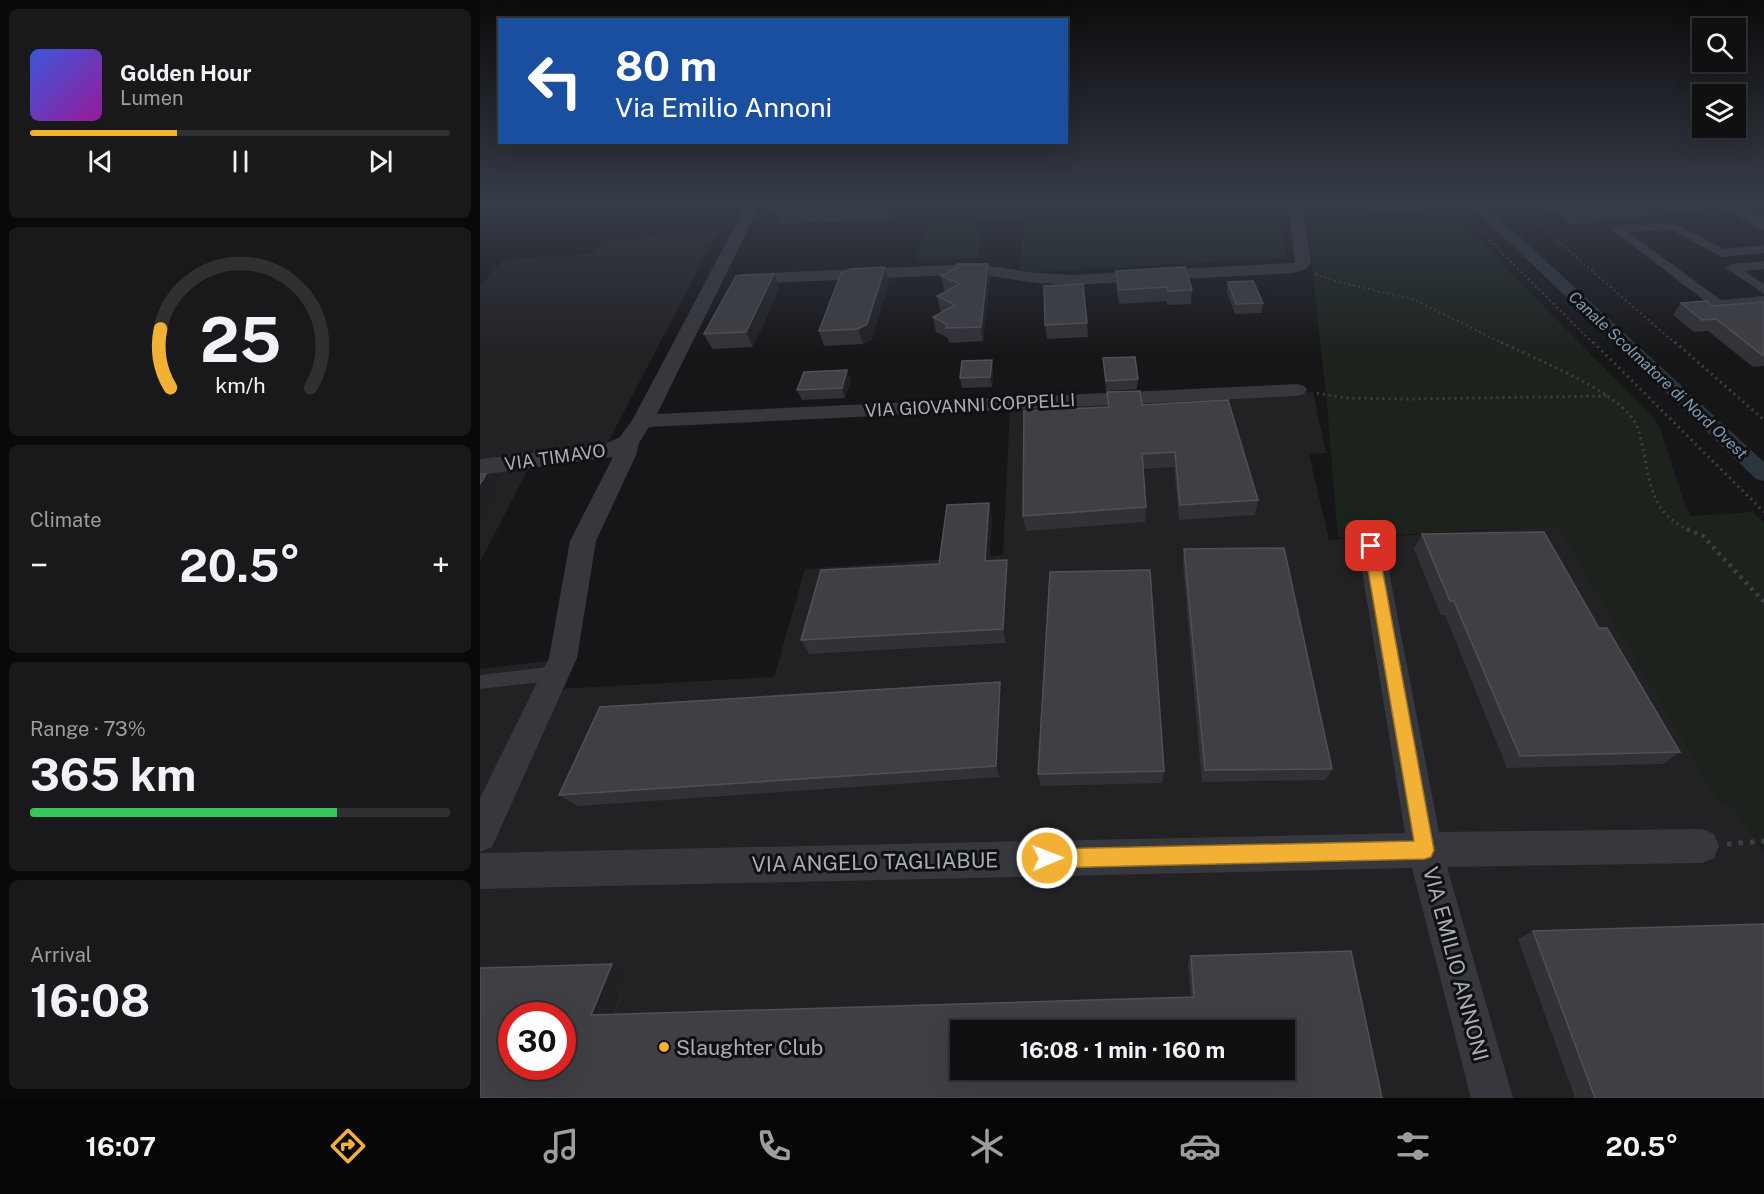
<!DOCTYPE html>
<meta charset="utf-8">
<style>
:root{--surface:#101012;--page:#19191b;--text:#f1f3f6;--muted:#9c9d9f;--line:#303032;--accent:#f2b134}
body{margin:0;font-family:"Public Sans",sans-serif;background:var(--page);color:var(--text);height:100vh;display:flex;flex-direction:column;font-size:22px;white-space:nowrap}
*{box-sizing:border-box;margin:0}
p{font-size:20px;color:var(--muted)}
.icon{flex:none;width:33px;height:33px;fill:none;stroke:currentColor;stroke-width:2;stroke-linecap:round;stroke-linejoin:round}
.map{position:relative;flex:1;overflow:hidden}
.sheet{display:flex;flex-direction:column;gap:9px;padding:9px;background:#09090a;width:480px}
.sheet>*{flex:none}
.banner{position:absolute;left:18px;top:18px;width:570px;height:126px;border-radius:0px;box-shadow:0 6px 24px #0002,0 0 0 2px var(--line);background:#1a4fa0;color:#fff;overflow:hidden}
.tools{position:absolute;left:1212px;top:18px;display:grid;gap:12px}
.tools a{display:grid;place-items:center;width:54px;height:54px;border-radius:0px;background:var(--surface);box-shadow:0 6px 24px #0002,0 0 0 2px var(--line);font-size:30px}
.speed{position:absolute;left:18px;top:1002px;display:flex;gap:12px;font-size:30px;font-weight:700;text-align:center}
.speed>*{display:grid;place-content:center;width:78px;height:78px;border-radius:50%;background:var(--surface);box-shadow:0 6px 24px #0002,0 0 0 2px var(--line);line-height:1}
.speed .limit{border:9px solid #d22;background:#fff;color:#111}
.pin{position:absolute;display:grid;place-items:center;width:51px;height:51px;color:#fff;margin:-26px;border-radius:12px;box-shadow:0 3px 9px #0006}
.me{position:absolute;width:66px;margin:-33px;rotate:89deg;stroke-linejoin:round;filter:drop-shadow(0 0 4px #0008)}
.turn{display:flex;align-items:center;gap:21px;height:126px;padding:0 18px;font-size:27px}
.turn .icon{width:78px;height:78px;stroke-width:2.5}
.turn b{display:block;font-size:42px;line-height:51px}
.big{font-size:45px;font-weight:700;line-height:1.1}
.sheet .widget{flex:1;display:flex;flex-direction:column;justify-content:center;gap:9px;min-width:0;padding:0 21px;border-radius:9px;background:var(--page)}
.sheet .dial{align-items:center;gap:0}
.dial svg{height:156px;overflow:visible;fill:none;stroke:var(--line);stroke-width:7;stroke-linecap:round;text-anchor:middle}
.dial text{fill:var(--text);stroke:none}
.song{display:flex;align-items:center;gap:18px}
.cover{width:72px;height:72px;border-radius:9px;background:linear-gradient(135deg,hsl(230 70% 55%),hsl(300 70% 35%))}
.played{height:6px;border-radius:3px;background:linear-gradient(90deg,var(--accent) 35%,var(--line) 35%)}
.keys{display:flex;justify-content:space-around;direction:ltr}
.heat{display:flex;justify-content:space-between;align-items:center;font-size:33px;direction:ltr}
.charge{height:9px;border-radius:4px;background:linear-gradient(90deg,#34c759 73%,var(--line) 0)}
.trip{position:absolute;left:470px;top:1020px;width:345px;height:60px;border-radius:0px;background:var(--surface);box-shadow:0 6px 24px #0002,0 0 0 2px var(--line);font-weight:700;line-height:60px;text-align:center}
.menu{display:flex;height:96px;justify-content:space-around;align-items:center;background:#060607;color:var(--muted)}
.menu .icon{width:42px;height:42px}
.menu .selected{color:var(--accent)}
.menu b{font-size:27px;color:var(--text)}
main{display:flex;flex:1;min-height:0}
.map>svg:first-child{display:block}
.built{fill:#222225;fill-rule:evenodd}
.green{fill:#1c231d}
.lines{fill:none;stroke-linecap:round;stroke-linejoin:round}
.canal{fill:#2c353c;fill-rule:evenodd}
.path-far3{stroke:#3d3f44;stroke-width:2;stroke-dasharray:2 3;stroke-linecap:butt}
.path-far2{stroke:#3d3f44;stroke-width:3;stroke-dasharray:2 4;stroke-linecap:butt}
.path-far1{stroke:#3d3f44;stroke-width:4.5;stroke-dasharray:3 5;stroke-linecap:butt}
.path{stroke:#3d3f44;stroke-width:5;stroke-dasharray:4.5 7;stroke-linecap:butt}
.service{fill:#37383d;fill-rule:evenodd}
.pedestrian{fill:#37383d;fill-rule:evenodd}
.minor{fill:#37383d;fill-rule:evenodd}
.tertiary{fill:#37383d;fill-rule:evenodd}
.wall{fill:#323236}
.shaded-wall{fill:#212124}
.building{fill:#3f3f44;stroke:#4f5156;stroke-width:1.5;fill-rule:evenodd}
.route{fill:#f2b134;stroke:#9d7322;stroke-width:1.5}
.poi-dot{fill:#f2b134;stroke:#111113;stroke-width:2}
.labels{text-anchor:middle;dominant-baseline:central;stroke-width:6;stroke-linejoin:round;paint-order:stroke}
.far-water-label{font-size:16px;font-style:italic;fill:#7f9bb3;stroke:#111113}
.street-label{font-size:18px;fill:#a8adb8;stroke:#111113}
.near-street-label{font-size:21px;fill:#a8adb8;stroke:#111113}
.near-poi-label{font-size:21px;fill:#a8adb8;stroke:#111113;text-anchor:start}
</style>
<main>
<section class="sheet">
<div class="widget">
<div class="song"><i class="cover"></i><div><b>Golden Hour</b><p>Lumen</p></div></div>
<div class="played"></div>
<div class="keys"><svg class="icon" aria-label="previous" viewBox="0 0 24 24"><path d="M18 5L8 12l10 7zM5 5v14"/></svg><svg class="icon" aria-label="pause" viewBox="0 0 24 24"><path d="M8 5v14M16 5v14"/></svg><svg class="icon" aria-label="next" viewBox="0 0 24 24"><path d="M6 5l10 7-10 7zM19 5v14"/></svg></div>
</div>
<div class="widget dial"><svg viewBox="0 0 100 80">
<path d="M14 69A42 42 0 1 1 86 69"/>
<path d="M14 69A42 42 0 0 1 9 39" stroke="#f2b134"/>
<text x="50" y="56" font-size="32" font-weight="700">25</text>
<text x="50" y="72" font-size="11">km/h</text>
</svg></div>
<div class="widget"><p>Climate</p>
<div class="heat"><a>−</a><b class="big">20.5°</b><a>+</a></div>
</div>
<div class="widget"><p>Range · 73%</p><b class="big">365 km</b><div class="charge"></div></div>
<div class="widget"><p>Arrival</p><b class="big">16:08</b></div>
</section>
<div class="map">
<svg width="1284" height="1098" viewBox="0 0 1284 1098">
<rect width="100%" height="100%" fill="#161618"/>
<g class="built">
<polygon points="450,201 545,201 544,219 445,222"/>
<polygon points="856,201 965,201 978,214 867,217"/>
<polygon points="239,230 126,446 56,454 0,562 0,286 23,260 113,253 123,240"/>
<path d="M833,392L846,453L829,454L849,540L1078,526L1252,804L1284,851V1098H0V669L74,660L61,690L294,677L325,569L523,555L530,408ZM32,1016H82V1066H32ZM480,1030H804V1070H480Z"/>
</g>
<g class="green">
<polygon points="545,201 800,201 806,258 552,272 540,270"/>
<polygon points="823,201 856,201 867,217 978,214 990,227 986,228 1173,417 1180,428 1206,508 1211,516 1273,512 1284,523 1284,851 1252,804 1240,805 1078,526 858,538 847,404 827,222"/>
<polygon points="503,221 498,258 437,260 445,222"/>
</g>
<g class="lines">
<polygon class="canal" points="986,201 1001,201 1284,462 1284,481 1276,479"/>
<g class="path-far3">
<polyline points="970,201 1114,344"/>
<polyline points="1032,201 1196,344"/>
<polyline points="835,274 858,282 933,299 1024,344"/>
</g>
<g class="path-far2">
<path d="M1021,342C1055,359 1132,389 1152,418C1158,426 1160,435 1162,444C1171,483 1169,513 1211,531"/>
<polyline points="1113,342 1284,512"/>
<polyline points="1195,342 1284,420"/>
<polyline points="837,393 865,398 927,399 1130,396"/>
</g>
<polyline class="path-far1" points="1207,529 1223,536 1284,602"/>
<polyline class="path" points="1247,844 1284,841"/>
<polygon class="service" points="76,666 82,668 84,673 82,678 76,680 0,689 0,675"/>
<g class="pedestrian">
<polygon points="1194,223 1244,249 1284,245 1284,253 1242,257 1192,230 1148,232 1241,300 1284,296 1284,304 1233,307 1131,229 1137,225"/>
<polygon points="1284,261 1284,269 1264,271 1284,284 1284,294 1246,268 1252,264"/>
</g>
<g class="minor">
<polygon points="268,201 282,201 177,414 817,384 824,386 827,390 824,394 817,396 169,427 159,443 156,455 116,541 97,658 12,847 0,852 0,798 69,658 90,541 133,457 0,475 0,459 125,444 140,437 153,419"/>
<polygon points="807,201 821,201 831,262 826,269 813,273 593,285 557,283 496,274 262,284 256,283 254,279 256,275 262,274 496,264 557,273 593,275 812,263 815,262"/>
<polygon points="891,536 900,539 904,546 959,832 1222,829 1234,834 1239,846 1234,858 1222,863 967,867 1033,1098 991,1098 932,868 0,889 0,853 925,833 878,546 882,539"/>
</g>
<polygon class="tertiary" points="1236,201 1258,201 1284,216 1284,230 1277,228 1238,205"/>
</g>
<g class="wall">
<polygon points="5,201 35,201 6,203"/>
<polygon points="422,201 416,219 300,224 295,210"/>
<polygon points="878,201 949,201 946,211 886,213"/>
<polygon points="1061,201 1226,201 1218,213 1120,219 1118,223 1089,224"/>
<polygon points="1264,201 1284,201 1284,212"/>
<polygon points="508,264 510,278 503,341 469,343 468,338 456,332 453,317 463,312 460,310 457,296 466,291 464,290 461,276"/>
<polygon points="636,271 712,290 711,304 687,305 687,301 639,304 636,285"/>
<polygon points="294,274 299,289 273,347 232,349 224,334"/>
<polygon points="409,281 392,339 383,344 344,346 339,331"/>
<polygon points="748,282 783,303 782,313 755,314 747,292"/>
<polygon points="1284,302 1284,366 1273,367 1228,331 1214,332 1193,315 1201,303 1233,306"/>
<polygon points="607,323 608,337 567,339 565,325"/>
<polygon points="623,358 658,379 657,389 626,391"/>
<polygon points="512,360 513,370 512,387 482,388 480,378"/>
<polygon points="371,380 365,398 322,400 317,390"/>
<polygon points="627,392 662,405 778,500 775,515 699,520 694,467 663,469 666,507 665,522 546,531 543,516 628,407"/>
<polygon points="509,503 512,517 509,561 530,575 526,643 329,654 321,640 459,564"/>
<polygon points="942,534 1119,628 1200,752 1183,764 1027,768 965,615 961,615 934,549"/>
<polygon points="704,549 852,769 846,780 722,782 703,564"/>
<polygon points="520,682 524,696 520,777 97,806 79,795"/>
<polygon points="684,771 682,783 561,786 558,774"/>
<polygon points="1053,931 1284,1098 1095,1098 1038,939"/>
<polygon points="711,956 902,1098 0,1098 150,971 134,1015 711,997 708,964"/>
</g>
<g class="shaded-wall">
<polygon points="415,201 422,201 416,219 413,206"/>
<polygon points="508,264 510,278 503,341 501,327"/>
<polygon points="405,267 409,281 392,339 383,344 378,329"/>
<polygon points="294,274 299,289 273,347 266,332"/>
<polygon points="512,360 513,370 512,387 510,377"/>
<polygon points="367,370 371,380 365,398 362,388"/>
<polygon points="6,474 20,489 0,524 0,484"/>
<polygon points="509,503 512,517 508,576 505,561"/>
<polygon points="527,560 530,575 526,643 523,629"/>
<polygon points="520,682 524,696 520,777 516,766"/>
<polygon points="132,964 150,971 131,1021 111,1015"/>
</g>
<g class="building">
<polygon points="300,201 415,201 413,206 295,210"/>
<polygon points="1086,201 1177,201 1121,204 1125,207 1097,209"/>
<polygon points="477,264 508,264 501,327 466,328 467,324 453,317 475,305 457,296 480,284 461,276 476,268"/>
<polygon points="405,267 387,324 378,329 339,331 361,273 371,269"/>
<polygon points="705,267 712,290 688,291 687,287 639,290 636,271"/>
<polygon points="294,274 266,332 224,334 256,276"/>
<polygon points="773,281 783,303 756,304 748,282"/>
<polygon points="603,284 607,323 565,325 564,286"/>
<polygon points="1226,301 1233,306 1284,302 1284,355 1282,355 1236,319 1222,320 1201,303"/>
<polygon points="655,357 658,379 626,381 623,358"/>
<polygon points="512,360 510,377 480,378 482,361"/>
<polygon points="367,370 362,388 317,390 324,372"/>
<polygon points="660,391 662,405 748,400 778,500 700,505 695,452 662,454 666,507 543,516 544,411 629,407 627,392"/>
<polygon points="0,474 6,474 0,484"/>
<polygon points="509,503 505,561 527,560 523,629 321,640 341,570 459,564 467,505"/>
<polygon points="1064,532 1119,628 1127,628 1200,752 1040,756 974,601 970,601 942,534"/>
<polygon points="804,548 852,769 725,770 704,549"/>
<polygon points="670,570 684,771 558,774 570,572"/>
<polygon points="520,682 516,766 79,795 120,707"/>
<polygon points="1284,924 1284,1098 1115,1098 1053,931"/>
<path d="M871,951L902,1098H0V968L132,964L111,1015L714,997L711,956ZM32,1016H82V1066H32ZM480,1030H804V1070H480Z"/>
</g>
<linearGradient id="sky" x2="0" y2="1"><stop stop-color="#0c0c0d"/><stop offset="0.57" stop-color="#363c48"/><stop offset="1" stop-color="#363c48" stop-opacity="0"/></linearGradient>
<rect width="1284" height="355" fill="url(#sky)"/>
<polygon class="route" points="891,541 898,546 954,850 951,857 945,859 567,868 560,865 557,858 560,852 567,849 934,841 884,546"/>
<circle class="poi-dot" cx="184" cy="1047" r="6"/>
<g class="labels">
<g class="far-water-label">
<text transform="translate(1178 375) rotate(43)">Canale Scolmatore di Nord Ovest</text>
</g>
<g class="street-label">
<text transform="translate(490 405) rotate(-3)">VIA GIOVANNI COPPELLI</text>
<text transform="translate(75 457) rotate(-8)">VIA TIMAVO</text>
</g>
<g class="near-street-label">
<text transform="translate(395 862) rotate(-1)">VIA ANGELO TAGLIABUE</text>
<text transform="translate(976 964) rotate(75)">VIA EMILIO ANNONI</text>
</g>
<g class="near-poi-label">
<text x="196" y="1047">Slaughter Club</text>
</g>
</g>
</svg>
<div class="tools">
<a><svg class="icon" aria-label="search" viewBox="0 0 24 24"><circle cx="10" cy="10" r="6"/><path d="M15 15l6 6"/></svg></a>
<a><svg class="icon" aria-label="layers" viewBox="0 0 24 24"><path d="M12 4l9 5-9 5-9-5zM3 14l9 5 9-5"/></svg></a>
</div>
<div class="speed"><div class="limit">30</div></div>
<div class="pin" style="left:891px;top:546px;background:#d93025"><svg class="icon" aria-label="arrive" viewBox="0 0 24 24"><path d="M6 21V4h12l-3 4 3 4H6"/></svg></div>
<svg class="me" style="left:567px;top:858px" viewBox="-20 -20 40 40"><circle r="17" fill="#f2b134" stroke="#fff" stroke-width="3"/><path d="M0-11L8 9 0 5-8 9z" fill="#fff"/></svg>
<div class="trip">16:08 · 1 min · 160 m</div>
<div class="banner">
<div class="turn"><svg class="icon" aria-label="left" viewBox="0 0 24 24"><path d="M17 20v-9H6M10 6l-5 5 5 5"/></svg><div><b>80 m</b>Via Emilio Annoni</div></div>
</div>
</div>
</main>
<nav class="menu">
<b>16:07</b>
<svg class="icon selected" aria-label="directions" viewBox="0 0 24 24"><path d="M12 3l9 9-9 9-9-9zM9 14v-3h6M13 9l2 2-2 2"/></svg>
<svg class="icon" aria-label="music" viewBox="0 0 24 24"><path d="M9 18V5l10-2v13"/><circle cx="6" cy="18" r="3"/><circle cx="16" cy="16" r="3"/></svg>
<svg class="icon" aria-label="phone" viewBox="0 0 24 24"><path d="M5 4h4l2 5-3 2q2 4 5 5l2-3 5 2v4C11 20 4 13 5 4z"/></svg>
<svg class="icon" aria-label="climate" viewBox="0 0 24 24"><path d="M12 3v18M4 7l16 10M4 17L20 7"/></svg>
<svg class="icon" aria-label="car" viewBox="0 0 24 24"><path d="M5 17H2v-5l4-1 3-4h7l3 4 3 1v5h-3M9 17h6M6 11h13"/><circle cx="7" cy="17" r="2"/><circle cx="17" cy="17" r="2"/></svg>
<svg class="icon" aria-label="filters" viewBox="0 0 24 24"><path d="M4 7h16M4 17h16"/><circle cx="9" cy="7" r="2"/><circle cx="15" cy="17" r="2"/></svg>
<b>20.5°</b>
</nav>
